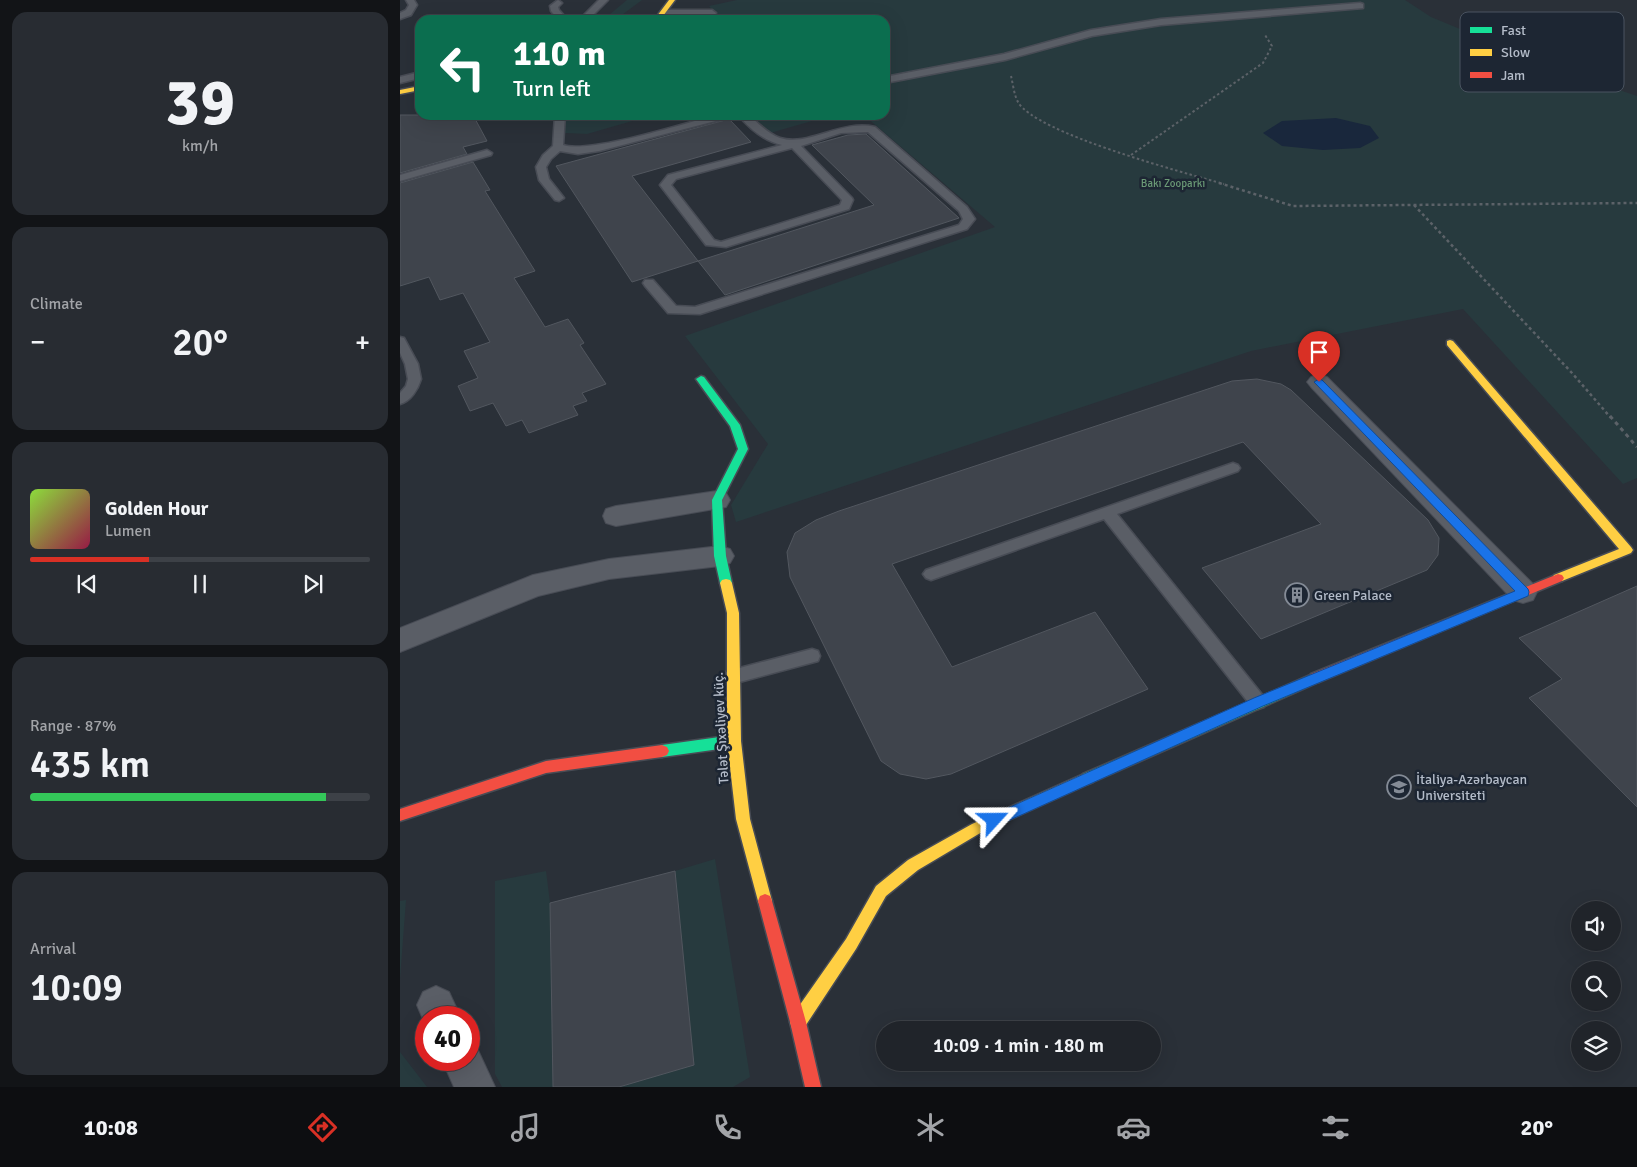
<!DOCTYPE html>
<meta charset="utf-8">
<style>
:root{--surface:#20242a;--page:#282c32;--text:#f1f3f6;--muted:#a2a4a8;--line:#3d4147;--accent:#d93025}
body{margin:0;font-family:Signika,sans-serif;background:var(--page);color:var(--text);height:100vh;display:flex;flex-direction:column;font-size:19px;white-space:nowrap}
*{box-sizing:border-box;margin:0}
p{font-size:16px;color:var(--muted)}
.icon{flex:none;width:28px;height:28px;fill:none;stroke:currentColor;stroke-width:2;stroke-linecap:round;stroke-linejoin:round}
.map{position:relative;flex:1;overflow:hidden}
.side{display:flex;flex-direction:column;gap:12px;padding:12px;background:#121417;width:400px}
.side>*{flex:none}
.guide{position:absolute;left:15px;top:15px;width:475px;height:105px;border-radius:15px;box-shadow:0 5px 20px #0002,0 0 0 1px var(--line);background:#0b6e4f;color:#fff;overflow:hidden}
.fabs{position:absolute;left:1171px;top:901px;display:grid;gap:10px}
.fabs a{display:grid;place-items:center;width:50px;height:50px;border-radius:50%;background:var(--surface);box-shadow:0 5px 20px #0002,0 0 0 1px var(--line);font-size:25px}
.speed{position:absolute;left:15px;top:1006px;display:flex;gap:10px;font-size:25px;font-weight:700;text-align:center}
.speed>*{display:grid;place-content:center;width:65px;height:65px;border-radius:50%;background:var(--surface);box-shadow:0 5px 20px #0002,0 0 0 1px var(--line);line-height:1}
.speed .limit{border:8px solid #d22;background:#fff;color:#111}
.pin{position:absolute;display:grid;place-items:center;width:42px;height:42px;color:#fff;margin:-51px -21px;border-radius:50% 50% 50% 0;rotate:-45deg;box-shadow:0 0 5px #0007}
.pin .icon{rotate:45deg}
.me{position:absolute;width:55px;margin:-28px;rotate:66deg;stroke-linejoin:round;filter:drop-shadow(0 0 4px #0008)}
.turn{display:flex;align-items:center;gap:18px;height:105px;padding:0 15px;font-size:22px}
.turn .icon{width:65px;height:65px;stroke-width:2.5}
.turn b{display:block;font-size:35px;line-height:42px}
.big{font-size:38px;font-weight:600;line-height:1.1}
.side .tile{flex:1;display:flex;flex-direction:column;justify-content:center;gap:8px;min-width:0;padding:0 18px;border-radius:15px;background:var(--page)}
.side .dial{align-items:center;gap:0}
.dial b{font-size:65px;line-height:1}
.song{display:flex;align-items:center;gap:15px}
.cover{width:60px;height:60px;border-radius:8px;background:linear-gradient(135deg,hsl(90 70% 55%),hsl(340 70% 35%))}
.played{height:5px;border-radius:2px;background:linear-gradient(90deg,var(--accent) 35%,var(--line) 35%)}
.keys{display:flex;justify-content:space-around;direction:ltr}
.heat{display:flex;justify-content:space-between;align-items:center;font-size:28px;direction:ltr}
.charge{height:8px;border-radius:4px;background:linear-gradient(90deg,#34c759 87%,var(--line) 0)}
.trip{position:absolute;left:476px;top:1021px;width:285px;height:50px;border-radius:25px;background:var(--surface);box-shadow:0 5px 20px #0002,0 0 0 1px var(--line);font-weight:600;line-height:50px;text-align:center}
.menu{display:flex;height:80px;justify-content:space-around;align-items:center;background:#0d0e11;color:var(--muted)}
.menu .icon{width:35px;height:35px}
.menu .selected{color:var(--accent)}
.menu b{font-size:22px;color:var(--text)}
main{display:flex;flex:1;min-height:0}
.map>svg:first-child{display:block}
.green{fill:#273a3e}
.water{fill:#19273c}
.building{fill:#3f444c;stroke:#52575f}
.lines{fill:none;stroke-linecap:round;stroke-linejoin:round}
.lane-casing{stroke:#484c55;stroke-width:3}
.street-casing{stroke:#484c55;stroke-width:2}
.fast-casing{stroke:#484c55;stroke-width:3}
.slow-casing{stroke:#484c55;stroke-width:3}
.jam-casing{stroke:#484c55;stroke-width:3}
.path-far2{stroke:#5c6268;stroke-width:2;stroke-dasharray:2.5 2.5;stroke-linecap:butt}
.path-far1{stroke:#5c6268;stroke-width:2.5;stroke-dasharray:3 3;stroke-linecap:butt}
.path{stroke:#5c6268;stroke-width:3;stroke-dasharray:4 4;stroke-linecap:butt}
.lane{fill:#5a5e66;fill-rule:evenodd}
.street{fill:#5a5e66;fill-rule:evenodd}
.fast{fill:#16e098;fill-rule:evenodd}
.slow{fill:#ffcf43;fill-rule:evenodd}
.jam{fill:#f24e42;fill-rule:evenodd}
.route{fill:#1a73e8;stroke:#114b97}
.labels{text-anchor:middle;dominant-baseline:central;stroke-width:5;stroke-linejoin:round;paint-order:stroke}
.far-park-label{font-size:11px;fill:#6b9a76;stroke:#1d2633}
.poi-label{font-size:14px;fill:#b4bcc9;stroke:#1d2633;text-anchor:start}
.street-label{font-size:14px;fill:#b4bcc9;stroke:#1d2633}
.key{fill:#1d2633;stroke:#4a5360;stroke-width:1}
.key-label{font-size:14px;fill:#b4bcc9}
</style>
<main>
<section class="side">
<div class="tile dial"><b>39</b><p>km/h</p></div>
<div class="tile"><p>Climate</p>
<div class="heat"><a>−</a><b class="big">20°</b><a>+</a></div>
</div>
<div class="tile">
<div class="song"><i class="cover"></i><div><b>Golden Hour</b><p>Lumen</p></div></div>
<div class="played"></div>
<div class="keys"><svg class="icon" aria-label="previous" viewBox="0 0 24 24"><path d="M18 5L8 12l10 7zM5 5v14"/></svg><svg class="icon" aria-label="pause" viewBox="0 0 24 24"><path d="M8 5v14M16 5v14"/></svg><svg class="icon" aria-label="next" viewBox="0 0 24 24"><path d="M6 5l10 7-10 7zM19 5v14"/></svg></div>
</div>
<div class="tile"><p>Range · 87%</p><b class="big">435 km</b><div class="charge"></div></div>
<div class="tile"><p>Arrival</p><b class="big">10:09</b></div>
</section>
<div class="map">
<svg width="1237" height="1087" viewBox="0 0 1237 1087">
<rect width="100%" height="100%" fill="#2a3038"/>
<g class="green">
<polygon points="227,0 242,0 215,20 203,20"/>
<polygon points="337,0 1005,0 1031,17 1159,70 1237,96 1237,478 1223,484 1063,309 851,351 336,522 331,505 368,444 285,336 595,227 466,117 450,118 446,115 485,115 485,20 284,20 318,16 309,6"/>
<polygon points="159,115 253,115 187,134 165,133 158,118"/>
<polygon points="352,115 433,115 370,133"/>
<polygon points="315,859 350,1077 333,1087 219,1087 294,1065 275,871"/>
<polygon points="146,871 150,903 153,1087 102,1087 95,1074 95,881"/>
<polygon points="6,900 0,979 0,901"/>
<polygon points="0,1052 27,1087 0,1087"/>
</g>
<polygon class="water" points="936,118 970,126 979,138 960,148 923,150 882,146 863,133 882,121"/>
<g class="building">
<polygon points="0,115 73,115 87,141 63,147 67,154 0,173"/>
<polygon points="329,119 351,142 232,176 298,261 232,282 156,166"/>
<polygon points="466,134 559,218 325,295 298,261 474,205 412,145 448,135"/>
<polygon points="73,162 90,190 85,191 135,271 114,278 145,327 168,319 184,343 180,345 206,384 182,393 187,401 173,406 178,415 129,433 122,420 106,426 93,403 70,411 58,386 78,378 64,351 90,342 63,293 40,300 29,277 0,286 0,183"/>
<polygon points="857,379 881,384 891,390 1028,520 1039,538 1038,555 1027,570 861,639 802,568 921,524 843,442 492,564 552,667 695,612 748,689 551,774 526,779 500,774 481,761 390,577 387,552 395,533 416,520 439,511 832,381"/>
<polygon points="1237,586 1237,807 1129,698 1162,679 1119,638"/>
<polygon points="275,871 294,1065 219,1087 153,1087 150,903"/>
</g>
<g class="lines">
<g class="lane-casing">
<g id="lane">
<polygon points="6,0 14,0 17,5 11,15 0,19 0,13 6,10 9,5"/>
<polygon points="158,0 162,3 158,7 159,10 168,20 159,20 151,11 150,6"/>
<polygon points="199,0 208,0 188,20 179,20"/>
<polygon points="960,3 963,4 963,8 761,25 692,36 605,60 485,83 485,77 604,54 691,30 761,19"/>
<polygon points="312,10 316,13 315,15 264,16 260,13 264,10"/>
<polygon points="20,72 20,78 0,83 0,77"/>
<path d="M155,115H165L163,145C189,154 286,123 316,115H333L331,117L199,151L178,154L160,151L151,159L146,167L149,179L164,198L159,201L155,200L139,180L136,167L143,155L153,146Z"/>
<path d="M338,115H349C358,123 368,134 380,138C409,147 441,119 475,127L567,207L575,219L567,229L300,314L268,313L245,286L243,283L245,280H253L276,306L295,307L559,225L563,219L559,211L468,132L441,133L401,146L452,198L453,200L449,209L326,247L306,245L260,185L268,175L382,145C364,141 350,129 338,115ZM392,148L442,200L440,205L321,242L314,240L271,185L276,179Z"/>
<polygon points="87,150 92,153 91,155 0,181 0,175"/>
<path d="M0,337L4,338L18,364L21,379C18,389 11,401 0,404V393L6,386L8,379L5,364L0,353Z"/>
<polygon points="833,463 838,465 840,468 838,471 717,514 864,697 866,702 864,707 858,709 852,707 704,519 531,580 526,578 523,574 526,570"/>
<polygon points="412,649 418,651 420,656 418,661 332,684 326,682 324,677 326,672 332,670"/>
</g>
</g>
<g class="street-casing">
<g id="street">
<polygon points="919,374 927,377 1133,584 1137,592 1133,600 1123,603 1113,600 911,387 907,382 911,377"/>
<polygon points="317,491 326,493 330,500 326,507 216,526 206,523 203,516 206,509 216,506"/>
<polygon points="320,546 330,549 334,556 330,563 320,566 209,579 138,596 0,652 0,628 133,575 209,559"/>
<polygon points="36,986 49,992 61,1018 26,1018 26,1026 17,1005 23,992"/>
<polygon points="69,1043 76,1046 95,1087 54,1087 42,1060 69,1060"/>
</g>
</g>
<g class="fast-casing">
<g id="fast">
<polygon points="301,376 304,377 340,425 348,449 322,500 326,556 332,583 330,586 322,586 320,583 314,556 312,500 338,449 330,426 296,379"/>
<polygon points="915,673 919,674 921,678 919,682 693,782 688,784 683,782 681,778 683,774"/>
<polygon points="334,735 339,737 341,741 339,745 334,747 262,757 257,755 255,751 257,747 262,745"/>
</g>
</g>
<g class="slow-casing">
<g id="slow">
<polygon points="269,0 275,0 260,20 254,20"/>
<polygon points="20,86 20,90 0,94 0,90"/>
<polygon points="1050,340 1053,341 1231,547 1233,550 1231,553 1162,581 1154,581 1152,578 1154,575 1219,549 1047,345 1047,341"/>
<polygon points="326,579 330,580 332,583 339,613 341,741 350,819 372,901 370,906 365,908 360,906 358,901 336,819 327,741 327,613 320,583 322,580"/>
<polygon points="688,772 693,774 695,778 693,782 582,832 518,870 486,896 456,949 404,1028 398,1030 392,1028 390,1022 392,1016 446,939 476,886 508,860 572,824"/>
</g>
</g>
<g class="jam-casing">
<g id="jam">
<polygon points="1158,574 1162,575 1164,578 1162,581 919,682 915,683 911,682 909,678 911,674"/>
<polygon points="262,745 267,747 269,751 267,755 262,757 146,773 0,821 0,809 146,761"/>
<polygon points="365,894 370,896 372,901 406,1022 421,1087 405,1087 390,1022 358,901 360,896"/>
</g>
</g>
<g class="path-far2">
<path d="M611,76C613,84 614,95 618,102C635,133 785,173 824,184"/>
<polyline points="731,155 863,63 872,46 865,35"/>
</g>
<g class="path-far1">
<polyline points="819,183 893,206 1237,203"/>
<polyline points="1014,205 1172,373 1211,418"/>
</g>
<polyline class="path" points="1210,416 1237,447"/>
<use href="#lane" class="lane"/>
<use href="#street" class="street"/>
<use href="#fast" class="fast"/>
<use href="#slow" class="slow"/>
<use href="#jam" class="jam"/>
</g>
<polygon class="route" points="919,379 922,380 1128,589 1129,592 1128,596 863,706 599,825 594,826 590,825 588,820 590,816 854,698 1115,591 916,384 914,382"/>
<defs>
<g id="building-ring" transform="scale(1.25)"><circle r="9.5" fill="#1d2633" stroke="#848b96" stroke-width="1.5"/><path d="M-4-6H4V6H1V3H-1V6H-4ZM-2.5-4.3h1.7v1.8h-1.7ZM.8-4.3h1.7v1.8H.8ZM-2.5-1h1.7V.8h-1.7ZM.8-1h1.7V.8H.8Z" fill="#848b96"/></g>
<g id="university-ring" transform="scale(1.25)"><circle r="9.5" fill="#1d2633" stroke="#848b96" stroke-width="1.5"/><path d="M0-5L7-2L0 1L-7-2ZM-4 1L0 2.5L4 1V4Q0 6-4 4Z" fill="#848b96"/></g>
</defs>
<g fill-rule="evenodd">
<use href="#building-ring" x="897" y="595"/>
<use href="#university-ring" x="999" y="787"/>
</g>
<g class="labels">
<g class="far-park-label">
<text x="773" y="183">Bakı Zooparkı</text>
</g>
<g class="poi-label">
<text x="914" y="595">Green Palace</text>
<text x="1016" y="779">İtaliya-Azərbaycan<tspan x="1016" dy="16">Universiteti</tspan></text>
</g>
<g class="street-label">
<text transform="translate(321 728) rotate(-93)">Tələt Şıxəliyev küç.</text>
</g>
</g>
<rect x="1060" y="12" width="164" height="80" rx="8" class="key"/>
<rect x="1070" y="27" width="22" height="6" fill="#16e098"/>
<rect x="1070" y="49" width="22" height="7" fill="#ffcf43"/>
<rect x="1070" y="72" width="22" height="6" fill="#f24e42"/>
<g class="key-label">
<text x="1101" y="35">Fast</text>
<text x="1101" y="57">Slow</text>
<text x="1101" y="80">Jam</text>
</g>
</svg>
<div class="fabs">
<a><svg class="icon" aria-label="sound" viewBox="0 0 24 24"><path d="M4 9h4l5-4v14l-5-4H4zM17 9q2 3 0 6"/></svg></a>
<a><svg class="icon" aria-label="search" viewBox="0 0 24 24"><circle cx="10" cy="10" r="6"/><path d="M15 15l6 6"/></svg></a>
<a><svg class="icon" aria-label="layers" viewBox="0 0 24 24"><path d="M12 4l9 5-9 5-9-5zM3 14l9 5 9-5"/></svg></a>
</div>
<div class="speed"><div class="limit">40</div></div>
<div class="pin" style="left:919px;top:382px;background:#d93025"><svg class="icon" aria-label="arrive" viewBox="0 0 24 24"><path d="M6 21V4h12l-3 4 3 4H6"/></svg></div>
<svg class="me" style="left:594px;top:820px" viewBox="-20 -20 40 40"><path d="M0-17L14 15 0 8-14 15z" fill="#1a73e8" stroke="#fff" stroke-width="4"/></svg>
<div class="trip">10:09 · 1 min · 180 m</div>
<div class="guide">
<div class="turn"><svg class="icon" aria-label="left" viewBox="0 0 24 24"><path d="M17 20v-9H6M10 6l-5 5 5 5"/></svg><div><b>110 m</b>Turn left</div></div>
</div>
</div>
</main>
<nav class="menu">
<b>10:08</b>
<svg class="icon selected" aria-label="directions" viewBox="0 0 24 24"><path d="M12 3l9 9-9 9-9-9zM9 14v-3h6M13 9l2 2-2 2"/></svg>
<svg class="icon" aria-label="music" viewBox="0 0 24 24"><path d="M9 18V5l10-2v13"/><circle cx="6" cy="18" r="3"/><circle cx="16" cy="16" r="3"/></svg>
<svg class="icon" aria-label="phone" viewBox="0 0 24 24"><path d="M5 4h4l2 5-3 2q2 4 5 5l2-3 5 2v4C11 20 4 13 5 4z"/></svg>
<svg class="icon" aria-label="climate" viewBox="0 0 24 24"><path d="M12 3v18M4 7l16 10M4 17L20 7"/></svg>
<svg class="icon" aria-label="car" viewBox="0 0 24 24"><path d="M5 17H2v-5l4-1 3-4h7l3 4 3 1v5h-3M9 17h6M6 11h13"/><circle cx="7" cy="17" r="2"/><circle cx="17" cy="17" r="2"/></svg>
<svg class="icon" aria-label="filters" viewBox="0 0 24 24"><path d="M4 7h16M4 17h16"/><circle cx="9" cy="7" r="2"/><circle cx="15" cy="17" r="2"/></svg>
<b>20°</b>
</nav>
